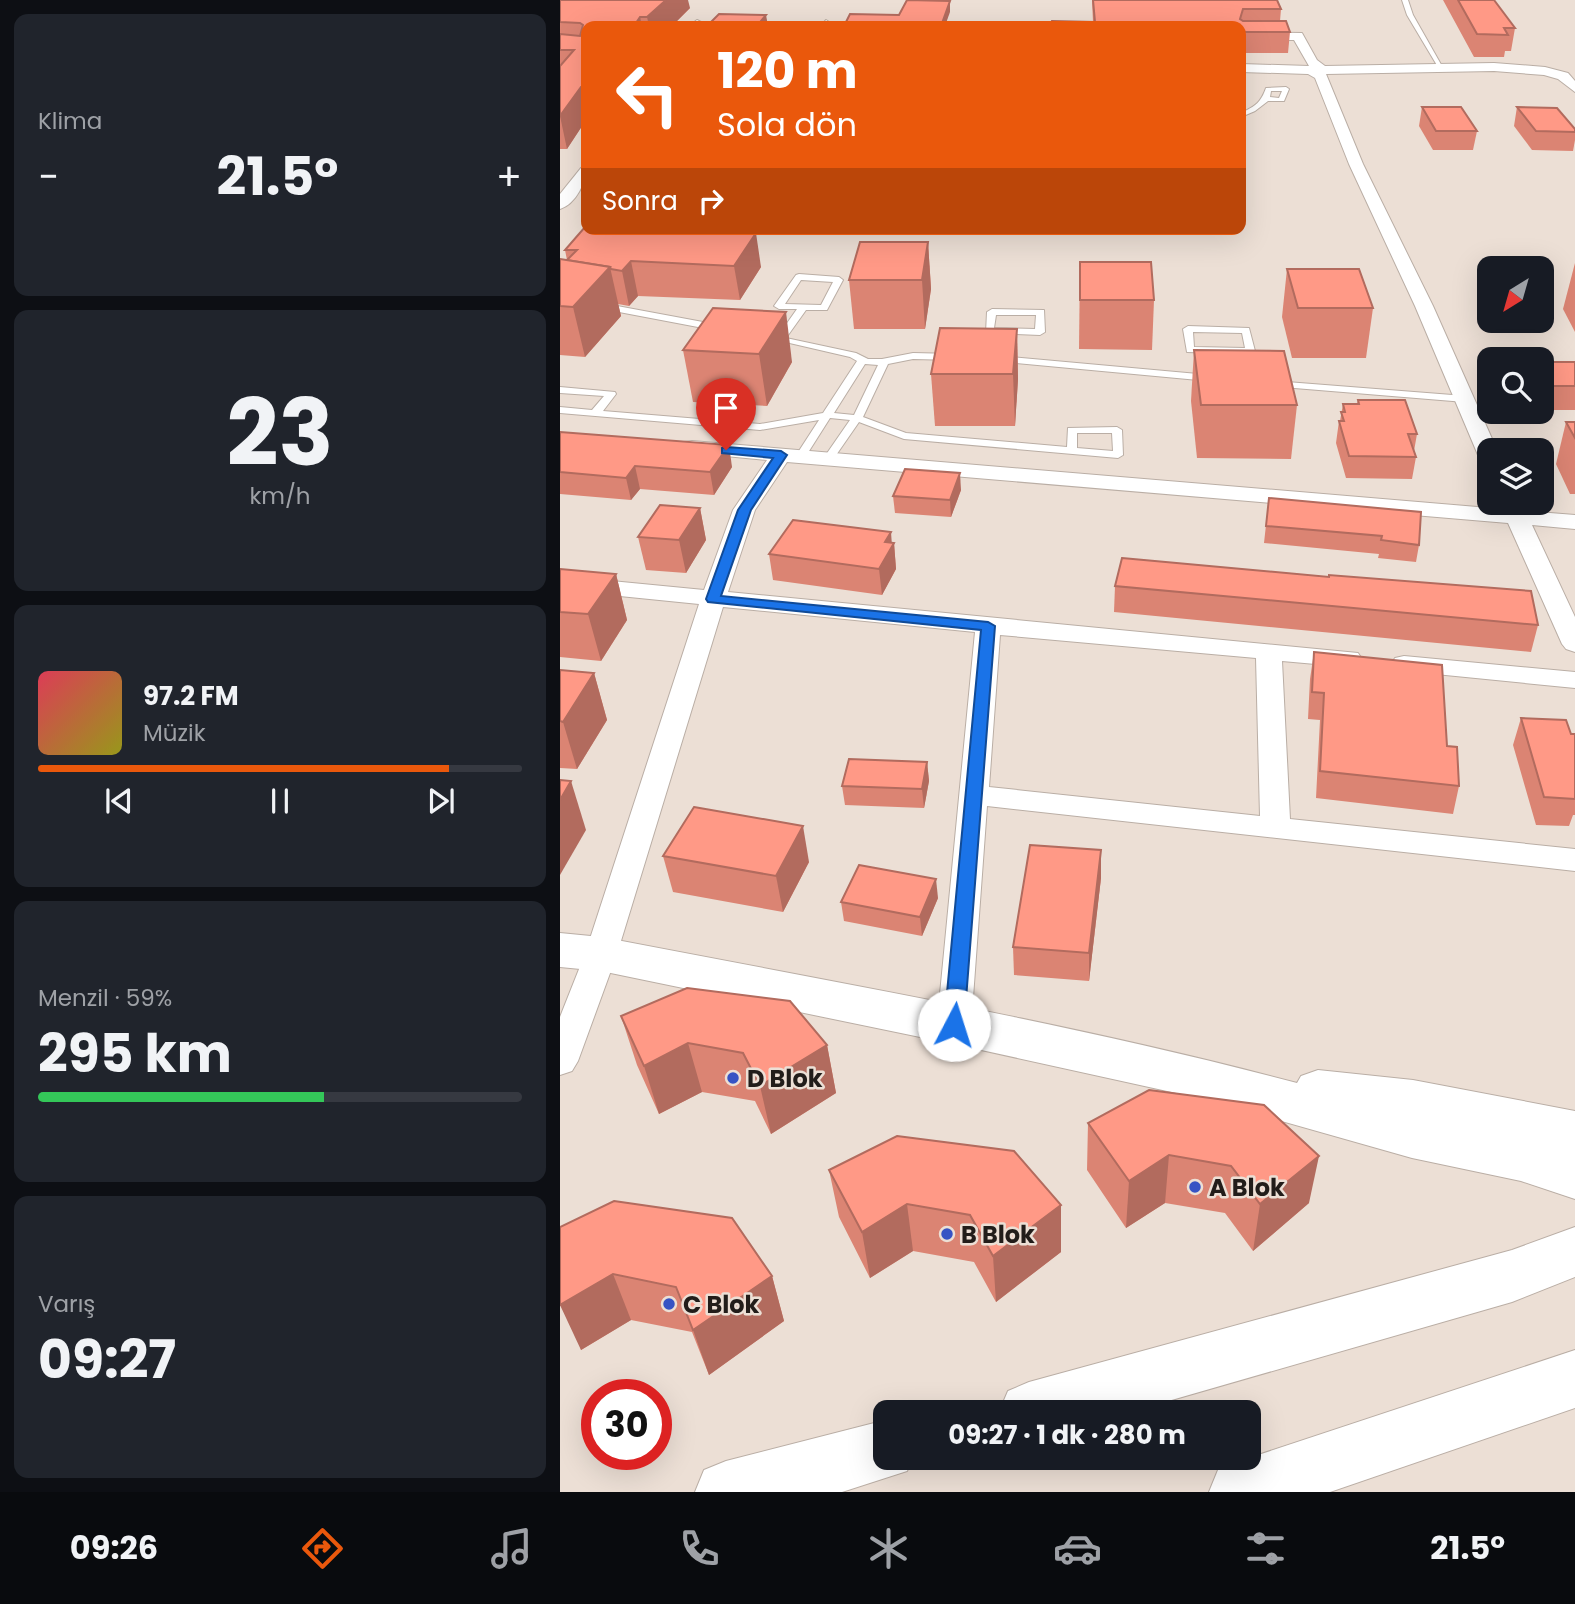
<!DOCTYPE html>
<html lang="tr">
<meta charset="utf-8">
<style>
:root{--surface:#171b24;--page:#20242c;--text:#f1f3f6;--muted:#9ea1a6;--line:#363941;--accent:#ea580c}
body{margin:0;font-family:Poppins,sans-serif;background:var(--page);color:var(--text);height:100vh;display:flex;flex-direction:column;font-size:26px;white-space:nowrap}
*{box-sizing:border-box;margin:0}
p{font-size:23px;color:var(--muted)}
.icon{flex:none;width:38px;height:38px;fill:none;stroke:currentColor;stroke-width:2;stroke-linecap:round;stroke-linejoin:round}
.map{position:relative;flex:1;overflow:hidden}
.side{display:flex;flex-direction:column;gap:14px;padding:14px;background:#0d0f14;width:560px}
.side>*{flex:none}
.guide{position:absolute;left:21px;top:21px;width:665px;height:214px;border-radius:14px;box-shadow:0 7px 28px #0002;background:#ea580c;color:#fff;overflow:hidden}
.needle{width:46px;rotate:217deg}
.buttons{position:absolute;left:917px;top:256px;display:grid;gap:14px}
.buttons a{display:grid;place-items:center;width:77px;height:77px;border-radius:14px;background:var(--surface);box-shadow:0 7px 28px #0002;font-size:35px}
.speed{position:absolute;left:21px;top:1379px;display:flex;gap:14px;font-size:35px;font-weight:700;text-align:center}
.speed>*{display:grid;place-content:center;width:91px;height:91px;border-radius:50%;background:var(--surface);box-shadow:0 7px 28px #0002;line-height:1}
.speed .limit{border:10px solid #d22;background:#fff;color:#111}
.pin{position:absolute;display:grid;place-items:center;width:60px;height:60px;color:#fff;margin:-72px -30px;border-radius:50% 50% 50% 0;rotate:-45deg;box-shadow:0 0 7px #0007}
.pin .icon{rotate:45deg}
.me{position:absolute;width:77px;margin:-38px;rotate:5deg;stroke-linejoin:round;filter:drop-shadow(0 0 5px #0008)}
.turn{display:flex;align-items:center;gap:24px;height:147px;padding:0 21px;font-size:32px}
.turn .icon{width:91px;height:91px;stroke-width:2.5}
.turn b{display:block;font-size:49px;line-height:60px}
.then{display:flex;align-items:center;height:66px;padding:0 21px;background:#0003;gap:14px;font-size:26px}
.big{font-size:52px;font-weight:700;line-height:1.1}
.side .widget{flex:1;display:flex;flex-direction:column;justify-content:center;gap:10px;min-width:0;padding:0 24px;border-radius:14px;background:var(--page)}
.side .dial{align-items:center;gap:0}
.dial b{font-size:91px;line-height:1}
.song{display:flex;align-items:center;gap:21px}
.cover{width:84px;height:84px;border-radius:10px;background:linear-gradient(135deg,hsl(350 70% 55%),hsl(60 70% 35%))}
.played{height:7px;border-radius:4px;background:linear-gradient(90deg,var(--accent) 85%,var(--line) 85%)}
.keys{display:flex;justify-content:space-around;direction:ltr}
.heat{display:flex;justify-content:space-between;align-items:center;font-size:38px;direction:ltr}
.charge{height:10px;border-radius:5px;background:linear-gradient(90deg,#34c759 59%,var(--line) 0)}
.trip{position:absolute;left:313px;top:1400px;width:388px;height:70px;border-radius:14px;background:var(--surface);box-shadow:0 7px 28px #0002;font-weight:700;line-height:70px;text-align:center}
.tab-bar{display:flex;height:112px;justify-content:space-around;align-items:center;background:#090b0e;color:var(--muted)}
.tab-bar .icon{width:49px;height:49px}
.tab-bar .on{color:var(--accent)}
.tab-bar b{font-size:32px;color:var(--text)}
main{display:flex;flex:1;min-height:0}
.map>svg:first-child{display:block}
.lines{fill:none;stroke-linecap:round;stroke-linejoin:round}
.lane-casing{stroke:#baaea5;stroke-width:2}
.street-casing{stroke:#baaea5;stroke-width:2}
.secondary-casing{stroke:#baaea5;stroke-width:2}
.lane{fill:#fff;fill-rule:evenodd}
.street{fill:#fff;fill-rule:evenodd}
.secondary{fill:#fff;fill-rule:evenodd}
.wall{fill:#db8473}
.shaded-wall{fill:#b26b5e}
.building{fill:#ff9986;stroke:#b26b5e;stroke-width:2}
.route{fill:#1a73e8;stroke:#114b97;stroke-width:2}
.poi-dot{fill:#3653c4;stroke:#ecdfd5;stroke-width:2.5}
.labels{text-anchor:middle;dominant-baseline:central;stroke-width:5;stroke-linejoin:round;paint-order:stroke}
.near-poi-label{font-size:24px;font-weight:bold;fill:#221d1a;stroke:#ecdfd5;text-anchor:start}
</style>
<main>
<section class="side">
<div class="widget"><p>Klima</p>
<div class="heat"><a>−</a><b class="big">21.5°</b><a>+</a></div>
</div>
<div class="widget dial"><b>23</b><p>km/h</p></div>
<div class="widget">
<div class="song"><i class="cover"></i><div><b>97.2 FM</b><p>Müzik</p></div></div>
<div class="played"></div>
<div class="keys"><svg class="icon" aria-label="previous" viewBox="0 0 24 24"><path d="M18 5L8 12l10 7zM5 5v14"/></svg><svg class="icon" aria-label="pause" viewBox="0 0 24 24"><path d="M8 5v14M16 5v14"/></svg><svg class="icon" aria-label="next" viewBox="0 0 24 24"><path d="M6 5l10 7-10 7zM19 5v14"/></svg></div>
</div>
<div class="widget"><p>Menzil · 59%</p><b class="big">295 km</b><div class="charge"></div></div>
<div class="widget"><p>Varış</p><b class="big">09:27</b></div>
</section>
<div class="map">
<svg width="1015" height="1492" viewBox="0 0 1015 1492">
<rect width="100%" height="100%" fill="#ecdfd5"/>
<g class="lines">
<g class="lane-casing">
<g id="lane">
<polygon points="842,0 848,0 853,15 883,68 878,67 847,15"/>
<polygon points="266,20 269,22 267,26 261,26"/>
<path d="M726,87L729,89L724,101H708L695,111L681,117V113C696,106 701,102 706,88ZM711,91H722L719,98L710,97Z"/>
<path d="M239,274L279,277L283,280L267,310H246L226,338L296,353L308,359H322L353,353L394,354L399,357L394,360L353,359L328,364L303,417L346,433L507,447L508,428L557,427L562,430L563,455L558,458L344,439L299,422L272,461L268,462L263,459L290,420L270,418L244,459L240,460L235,457L259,420L200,430L0,413V407L32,410L44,396L0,393V387L55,392L56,394L43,411L200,424L263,413L297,361L290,357L208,338L213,335L218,336L237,309H219L214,306L236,275ZM241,280L273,282L261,305L225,304ZM305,364L318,365L294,415L274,413ZM517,433H552L553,451L517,448Z"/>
<polygon points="41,303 159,325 164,328 159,331 38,308 38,304"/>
<path d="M432,309L484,310L485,332L480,335L426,333L427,312ZM436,315H476L475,329L434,328Z"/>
<path d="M628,326L689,328L695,351L690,354L627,352L623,329ZM633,332L682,333L685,348L634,347Z"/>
<polygon points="439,356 649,375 654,378 649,381 436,361 434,359"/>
<polygon points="714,381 905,396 910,399 905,402 710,386 710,382"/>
</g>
</g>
<g class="street-casing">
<g id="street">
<polygon points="137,20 141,22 141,26 129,26"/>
<polygon points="681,32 742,33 757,60 765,66 934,63 985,67 1008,73 1015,81 1015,92 998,79 984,75 934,71 766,74 803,164 873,306 937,450 929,450 929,461 921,460 918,455 855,306 789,164 755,78 748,74 681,72 681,64 749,66 734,40 681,40"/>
<path d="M26,166C27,181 16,204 0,209V194L21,168Z"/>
<path d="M132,441L941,509L939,502H961L965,511L1015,515V529L972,525L1015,617V652L1006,649L1002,644L948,523L227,462L195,510L168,592L798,653L802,659L798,665L789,667L722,661L730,819L1015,849V871L427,806L411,1025L406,1035L394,1039L382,1035L377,1025L415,632L163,607L57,954L18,1061L12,1071L0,1075V1017L25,954L139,604L0,590V576L144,590L173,510L207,460L124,452L121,447L124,442ZM440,635L696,658L700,816L429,787Z"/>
<polygon points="844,656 1015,672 1015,688 835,670 831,664 835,658"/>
</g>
</g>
<g class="secondary-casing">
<g id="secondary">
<path d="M0,933L41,937C273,982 508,1022 737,1083L741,1076L758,1070L853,1080L1015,1111V1199L961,1181L852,1158L648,1100L394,1044L41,971L0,967Z"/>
<polygon points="1015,1227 1015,1277 952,1302 570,1412 439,1412 448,1391 469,1382 952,1250"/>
<polygon points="1015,1350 1015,1408 770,1492 649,1492 658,1470 680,1461"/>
<polygon points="326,1420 326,1458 353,1458 347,1471 282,1492 135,1492 144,1470 166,1461"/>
</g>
</g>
<use href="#lane" class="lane"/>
<use href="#street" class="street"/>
<use href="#secondary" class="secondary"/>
</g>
<g class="wall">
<polygon points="0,0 130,8 112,26 26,26 26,120 7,149 0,149"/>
<polygon points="532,0 721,9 720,21 730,32 728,53 681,53 681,26 533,22"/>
<polygon points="883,0 934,0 955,28 951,51 945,51 944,57 914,57"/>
<polygon points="862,107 917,131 913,150 873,150 859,126"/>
<polygon points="957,107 1015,129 1015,140 1013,151 972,150 954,126"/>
<polygon points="368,242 371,289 365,329 294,329 289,280"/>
<polygon points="5,250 201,267 180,300 78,296 69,306 58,304 61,316 25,357 0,355 0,259 7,260"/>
<polygon points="520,262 594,300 592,350 519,349"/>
<polygon points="1015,263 1015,332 1003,309"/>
<polygon points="727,269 813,308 806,358 732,358 722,317"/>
<polygon points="153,308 232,362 207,406 133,402 123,350"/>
<polygon points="457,329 458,379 455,426 375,426 371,374"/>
<polygon points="634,350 737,405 731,459 637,458 631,401"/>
<rect x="982" y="362" width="33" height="48"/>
<polygon points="798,400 857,434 854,451 856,457 852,479 786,478 776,443 779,421 780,421 783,404 797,404"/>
<polygon points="1006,422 1015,422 1015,494 1010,494 996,464"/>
<polygon points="0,432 172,467 154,495 80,489 71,500 0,494"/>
<polygon points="401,490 391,517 335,513 333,496"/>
<polygon points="709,498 859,545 856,562 818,558 819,554 704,543"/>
<polygon points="140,508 146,540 126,573 86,570 78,537"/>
<polygon points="332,543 334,543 336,569 322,595 213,580 209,554"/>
<polygon points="0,569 56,574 67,620 41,661 0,657"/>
<polygon points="555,586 978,625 971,652 554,612"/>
<polygon points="754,652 887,746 899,786 893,814 756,798 760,720 748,719 750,679"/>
<polygon points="0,670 34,673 47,720 17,769 0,768"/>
<polygon points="961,718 1011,734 1015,734 1015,815 1013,815 1009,826 976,825 953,745"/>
<polygon points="367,762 369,781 364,808 285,805 282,786"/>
<polygon points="541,850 541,878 529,981 454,975 453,947"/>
<polygon points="103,856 249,862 223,912 113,892"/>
<polygon points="378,898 362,936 284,921 281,902"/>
<polygon points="61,1016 267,1045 276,1093 211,1134 195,1101 142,1092 99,1114 77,1065"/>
<polygon points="589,1090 749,1203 693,1251 665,1213 605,1203 566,1228 527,1170 528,1123"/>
<polygon points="269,1170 501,1205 501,1252 436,1302 414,1262 353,1251 310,1278 279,1217"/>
<polygon points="0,1227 212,1276 224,1321 149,1375 132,1332 71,1320 21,1350"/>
</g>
<g class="shaded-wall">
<polygon points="106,0 128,0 130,8 112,26 89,26 87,17"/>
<polygon points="390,1 390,12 385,26 381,26"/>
<polygon points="206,15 208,26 197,26"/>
<polygon points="80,17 82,26 74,26"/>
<polygon points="21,87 26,110 26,120 7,149 0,116"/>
<polygon points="196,233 201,267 180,300 174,266"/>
<polygon points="368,242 371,289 365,329 362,280"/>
<polygon points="71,261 78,296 69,306 62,271"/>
<polygon points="50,267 61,316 25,357 13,307"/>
<polygon points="226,312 232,362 207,406 199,354"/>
<polygon points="457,329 458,379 455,426 453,374"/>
<polygon points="169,445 172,467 154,495 150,472"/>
<polygon points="75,466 80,489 71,500 66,478"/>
<polygon points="400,473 401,490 391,517 390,500"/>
<polygon points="140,508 146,540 126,573 119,540"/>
<polygon points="331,532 332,546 334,543 336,569 322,595 319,569 325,542"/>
<polygon points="56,574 67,620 41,661 28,614"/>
<polygon points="34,673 47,720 17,769 3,722"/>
<polygon points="367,762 369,781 364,808 362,789"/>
<polygon points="11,781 26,830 0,875 0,800"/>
<polygon points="243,826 249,862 223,912 216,876"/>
<polygon points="541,850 541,878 529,981 529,953"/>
<polygon points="376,879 378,898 362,936 360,917"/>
<polygon points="128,1043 142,1092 99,1114 84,1066"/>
<polygon points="267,1045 276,1093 211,1134 200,1086"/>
<polygon points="609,1155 605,1203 566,1228 569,1181"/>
<polygon points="759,1156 749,1203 693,1251 700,1204"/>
<polygon points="347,1204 353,1251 310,1278 302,1232"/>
<polygon points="501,1205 501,1252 436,1302 433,1256"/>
<polygon points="53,1274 71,1320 21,1350 0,1305"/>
<polygon points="212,1276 224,1321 149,1375 133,1330"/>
</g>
<g class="building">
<polygon points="0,0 106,0 87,17 80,17 74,26 26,26 26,87 21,87 0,116 0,66 14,50 0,50 0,34 20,36 23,25 20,23 0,22"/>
<polygon points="347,0 390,1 381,26 284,26 290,14 339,15"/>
<polygon points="533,0 717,0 721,9 683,9 680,19 683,21 726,21 730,32 681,32 681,26 491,26 492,21 535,22"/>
<polygon points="898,0 934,0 955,28 944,28 948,35 917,34"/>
<polygon points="159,14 206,15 197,26 147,26"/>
<polygon points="862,107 901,107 917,131 876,131"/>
<polygon points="957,107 997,108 1015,129 1015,132 976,131"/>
<polygon points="25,227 26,227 26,229 85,229 196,233 174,266 71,261 62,271 51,269 50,267 7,260 17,250 5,250"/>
<polygon points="300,242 368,242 362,280 289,280"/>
<polygon points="0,259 50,267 13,307 0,306"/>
<polygon points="520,262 591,262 594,300 520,300"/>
<polygon points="727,269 799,269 813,308 738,308"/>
<polygon points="153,308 226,312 199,354 123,350"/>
<polygon points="380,328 457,329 453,374 371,374"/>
<polygon points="634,350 724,351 737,405 641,405"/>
<rect x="982" y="362" width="33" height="24"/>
<polygon points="798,400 845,400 857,434 848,434 856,457 789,456 779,421 784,421 781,412 785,412 783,404 799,404"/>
<polygon points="1006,422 1015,422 1015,438"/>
<polygon points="0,432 169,445 150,472 75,466 66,478 0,472"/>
<polygon points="345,469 400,473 390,500 333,496"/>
<polygon points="709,498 861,512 859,545 821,540 822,536 706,526"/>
<polygon points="100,505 140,508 119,540 78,537"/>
<polygon points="233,520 331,532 325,542 334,543 319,569 209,554"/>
<polygon points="562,558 769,577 769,575 971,591 978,625 555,586"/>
<polygon points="0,569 56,574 28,614 0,612"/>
<polygon points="754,652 882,665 887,746 897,747 899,786 760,771 764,693 752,692"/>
<polygon points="0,670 34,673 3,722 0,721"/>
<polygon points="961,718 1006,720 1011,734 1015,734 1015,799 984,797"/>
<polygon points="289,759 367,762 362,789 282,786"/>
<polygon points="0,780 11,781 0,800"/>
<polygon points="134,807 243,826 216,876 103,856"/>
<polygon points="470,845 541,850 529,953 453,947"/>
<polygon points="299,865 376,879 360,917 281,902"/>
<polygon points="127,988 230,1001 267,1045 200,1086 183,1053 128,1043 84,1066 61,1016"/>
<polygon points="589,1090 704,1105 759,1156 700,1204 671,1166 609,1155 569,1181 528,1123"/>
<polygon points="337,1136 454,1151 501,1205 433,1256 410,1215 347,1204 302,1232 269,1170"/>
<polygon points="54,1201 172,1218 212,1276 133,1330 116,1287 53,1274 0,1305 0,1227"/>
</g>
<polygon class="route" points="166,447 221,451 227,455 191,510 161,596 428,622 435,626 404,1025 401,1031 394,1033 387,1031 384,1025 421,630 148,602 146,599 178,510 213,458 162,453 162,448"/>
<g class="poi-dot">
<circle cx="173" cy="1078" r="7"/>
<circle cx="635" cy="1187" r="7"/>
<circle cx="387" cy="1234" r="7"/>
<circle cx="109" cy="1304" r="7"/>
</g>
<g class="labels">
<g class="near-poi-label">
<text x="187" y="1078">D Blok</text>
<text x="649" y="1187">A Blok</text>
<text x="401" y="1234">B Blok</text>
<text x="123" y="1304">C Blok</text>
</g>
</g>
</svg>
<div class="buttons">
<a><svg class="needle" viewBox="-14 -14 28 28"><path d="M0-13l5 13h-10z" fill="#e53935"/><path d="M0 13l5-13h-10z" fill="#9ea1a6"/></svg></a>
<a><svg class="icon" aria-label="search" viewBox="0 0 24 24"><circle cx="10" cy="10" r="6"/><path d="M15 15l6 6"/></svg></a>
<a><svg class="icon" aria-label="layers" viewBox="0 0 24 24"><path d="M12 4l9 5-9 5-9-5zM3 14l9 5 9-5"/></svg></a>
</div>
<div class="speed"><div class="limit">30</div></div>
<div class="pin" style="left:166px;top:450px;background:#d93025"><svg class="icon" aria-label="arrive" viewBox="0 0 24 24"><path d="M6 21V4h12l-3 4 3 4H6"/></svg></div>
<svg class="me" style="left:394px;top:1025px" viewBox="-20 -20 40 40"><circle r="19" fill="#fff"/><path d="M0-13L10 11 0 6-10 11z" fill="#1a73e8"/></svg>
<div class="trip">09:27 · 1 dk · 280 m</div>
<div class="guide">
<div class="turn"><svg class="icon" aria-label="left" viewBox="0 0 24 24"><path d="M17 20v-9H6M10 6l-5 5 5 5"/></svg><div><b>120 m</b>Sola dön</div></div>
<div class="then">Sonra<svg class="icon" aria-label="right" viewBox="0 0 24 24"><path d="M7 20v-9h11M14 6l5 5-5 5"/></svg></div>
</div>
</div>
</main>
<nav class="tab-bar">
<b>09:26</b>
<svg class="icon on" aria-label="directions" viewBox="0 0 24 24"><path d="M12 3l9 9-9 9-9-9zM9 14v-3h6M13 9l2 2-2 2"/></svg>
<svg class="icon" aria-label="music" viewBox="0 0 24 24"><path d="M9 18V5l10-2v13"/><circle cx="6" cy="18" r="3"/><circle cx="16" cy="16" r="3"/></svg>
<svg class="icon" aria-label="phone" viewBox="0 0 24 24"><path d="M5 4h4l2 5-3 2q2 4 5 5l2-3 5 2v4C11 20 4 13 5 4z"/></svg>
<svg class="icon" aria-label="climate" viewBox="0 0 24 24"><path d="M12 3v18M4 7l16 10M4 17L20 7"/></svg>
<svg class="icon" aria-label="car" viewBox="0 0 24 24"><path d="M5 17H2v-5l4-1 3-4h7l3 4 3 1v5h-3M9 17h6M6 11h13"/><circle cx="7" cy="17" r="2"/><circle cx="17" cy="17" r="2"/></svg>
<svg class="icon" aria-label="filters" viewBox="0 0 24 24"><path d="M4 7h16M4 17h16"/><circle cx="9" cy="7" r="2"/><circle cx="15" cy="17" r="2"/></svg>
<b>21.5°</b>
</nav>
